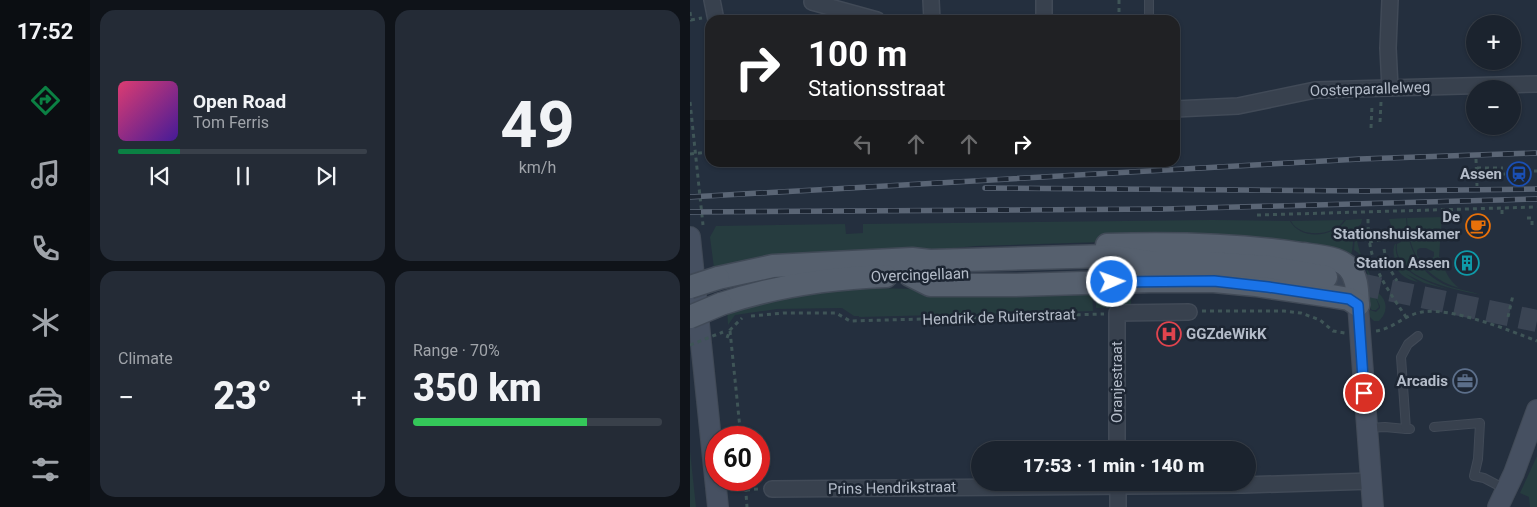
<!DOCTYPE html>
<meta charset="utf-8">
<style>
:root{--surface:#1b232e;--page:#242b36;--text:#f1f3f6;--muted:#a0a4aa;--line:#39404a;--accent:#0b8043}
body{margin:0;font-family:Roboto,sans-serif;background:var(--page);color:var(--text);height:100vh;display:flex;flex-direction:column;font-size:19px;white-space:nowrap}
*{box-sizing:border-box;margin:0}
p{font-size:16px;color:var(--muted)}
.icon{flex:none;width:28px;height:28px;fill:none;stroke:currentColor;stroke-width:2;stroke-linecap:round;stroke-linejoin:round}
.map{position:relative;flex:1;overflow:hidden}
.panel{display:flex;flex-direction:column;gap:10px;padding:10px;background:#0f1319;width:600px}
.panel>*{flex:none}
.banner{position:absolute;left:15px;top:15px;width:475px;height:152px;border-radius:15px;box-shadow:0 1px 4px #0004,0 0 0 1px var(--line);background:#202124;color:#fff;overflow:hidden}
.controls{position:absolute;left:776px;top:15px;display:grid;gap:10px}
.controls a{display:grid;place-items:center;width:55px;height:55px;border-radius:50%;background:var(--surface);box-shadow:0 1px 4px #0004,0 0 0 1px var(--line);font-size:25px}
.speed{position:absolute;left:15px;top:426px;display:flex;gap:10px;font-size:25px;font-weight:700;text-align:center}
.speed>*{display:grid;place-content:center;width:65px;height:65px;border-radius:50%;background:var(--surface);box-shadow:0 1px 4px #0004,0 0 0 1px var(--line);line-height:1}
.speed .limit{border:8px solid #d22;background:#fff;color:#111}
.pin{position:absolute;display:grid;place-items:center;width:42px;height:42px;color:#fff;margin:-21px;border:2px solid #fff;border-radius:50%;box-shadow:0 1px 5px #0007}
.me{position:absolute;width:55px;margin:-28px;rotate:88deg;stroke-linejoin:round;filter:drop-shadow(0 0 4px #0008)}
.turn{display:flex;align-items:center;gap:18px;height:105px;padding:0 20px;font-size:22px}
.turn .icon{width:65px;height:65px;stroke-width:2.5}
.turn b{display:block;font-size:35px;line-height:42px}
.lanes{display:flex;align-items:center;height:48px;padding:0 20px;background:#0003;justify-content:center;gap:25px;direction:ltr}
.lanes .off{opacity:.35}
.big{font-size:38px;font-weight:800;line-height:1.1}
.panel .widget{flex:1;display:flex;flex-direction:column;justify-content:center;gap:8px;min-width:0;padding:0 18px;border-radius:15px;background:var(--page)}
.panel .dial{align-items:center;gap:0}
.dial b{font-size:65px;line-height:1}
.song{display:flex;align-items:center;gap:15px}
.cover{width:60px;height:60px;border-radius:8px;background:linear-gradient(135deg,hsl(340 70% 55%),hsl(260 70% 35%))}
.played{height:5px;border-radius:2px;background:linear-gradient(90deg,var(--accent) 25%,var(--line) 25%)}
.keys{display:flex;justify-content:space-around;direction:ltr}
.heat{display:flex;justify-content:space-between;align-items:center;font-size:28px;direction:ltr}
.charge{height:8px;border-radius:4px;background:linear-gradient(90deg,#34c759 70%,var(--line) 0)}
.panel .tiles{flex:1;display:grid;gap:10px;grid-template-columns:repeat(2,1fr)}
.trip{position:absolute;left:281px;top:441px;width:285px;height:50px;border-radius:25px;background:var(--surface);box-shadow:0 1px 4px #0004,0 0 0 1px var(--line);font-weight:800;line-height:50px;text-align:center}
main{display:flex;flex:1;min-height:0}
.menu{display:flex;flex-direction:column;width:90px;justify-content:space-around;align-items:center;background:#0b0e12;color:var(--muted)}
.menu .icon{width:35px;height:35px}
.menu .selected{color:var(--accent)}
.menu b{font-size:22px;color:var(--text)}
.map>svg:first-child{display:block}
.green{fill:#263c3f;fill-rule:evenodd}
.lines{fill:none;stroke-linecap:round;stroke-linejoin:round}
.primary-tunnel{stroke:#3a4453;stroke-width:22;stroke-dasharray:22 11;stroke-linecap:butt}
.lane-casing{stroke:#414a57;stroke-width:10}
.street-casing{stroke:#414a57;stroke-width:18}
.secondary-casing{stroke:#414a57;stroke-width:22}
.primary-casing{stroke:#414a57;stroke-width:25}
.path{stroke:#3f5557;stroke-width:3;stroke-dasharray:4 4;stroke-linecap:butt}
.lane{stroke:#38414e;stroke-width:8}
.street{stroke:#38414e;stroke-width:15}
.secondary{stroke:#465061;stroke-width:20}
.primary{stroke:#56606e;stroke-width:22}
.rail-casing{stroke:#5a6575;stroke-width:5.5}
.rail{stroke:#1d2633;stroke-width:4;stroke-dasharray:11;stroke-linecap:butt}
.primary-bridge-casing{stroke:#414a57;stroke-width:25;stroke-linecap:butt}
.path-bridge{stroke:#3f5557;stroke-width:3;stroke-dasharray:4 4;stroke-linecap:butt}
.primary-bridge{stroke:#56606e;stroke-width:22}
.route-casing{stroke:#114b97;stroke-width:12}
.route{stroke:#1a73e8;stroke-width:9}
.labels{text-anchor:middle;dominant-baseline:central;stroke-width:5;stroke-linejoin:round;paint-order:stroke}
.street-label{font-size:15px;fill:#b4bcc9;stroke:#1d2633}
.poi-label{font-size:15px;font-weight:bold;fill:#b4bcc9;stroke:#1d2633;text-anchor:end}
</style>
<main>
<nav class="menu">
<b>17:52</b>
<svg class="icon selected" aria-label="directions" viewBox="0 0 24 24"><path d="M12 3l9 9-9 9-9-9zM9 14v-3h6M13 9l2 2-2 2"/></svg>
<svg class="icon" aria-label="music" viewBox="0 0 24 24"><path d="M9 18V5l10-2v13"/><circle cx="6" cy="18" r="3"/><circle cx="16" cy="16" r="3"/></svg>
<svg class="icon" aria-label="phone" viewBox="0 0 24 24"><path d="M5 4h4l2 5-3 2q2 4 5 5l2-3 5 2v4C11 20 4 13 5 4z"/></svg>
<svg class="icon" aria-label="climate" viewBox="0 0 24 24"><path d="M12 3v18M4 7l16 10M4 17L20 7"/></svg>
<svg class="icon" aria-label="car" viewBox="0 0 24 24"><path d="M5 17H2v-5l4-1 3-4h7l3 4 3 1v5h-3M9 17h6M6 11h13"/><circle cx="7" cy="17" r="2"/><circle cx="17" cy="17" r="2"/></svg>
<svg class="icon" aria-label="filters" viewBox="0 0 24 24"><path d="M4 7h16M4 17h16"/><circle cx="9" cy="7" r="2"/><circle cx="15" cy="17" r="2"/></svg>
</nav>
<section class="panel">
<div class="tiles">
<div class="widget">
<div class="song"><i class="cover"></i><div><b>Open Road</b><p>Tom Ferris</p></div></div>
<div class="played"></div>
<div class="keys"><svg class="icon" aria-label="previous" viewBox="0 0 24 24"><path d="M18 5L8 12l10 7zM5 5v14"/></svg><svg class="icon" aria-label="pause" viewBox="0 0 24 24"><path d="M8 5v14M16 5v14"/></svg><svg class="icon" aria-label="next" viewBox="0 0 24 24"><path d="M6 5l10 7-10 7zM19 5v14"/></svg></div>
</div>
<div class="widget dial"><b>49</b><p>km/h</p></div>
<div class="widget"><p>Climate</p>
<div class="heat"><a>−</a><b class="big">23°</b><a>+</a></div>
</div>
<div class="widget"><p>Range · 70%</p><b class="big">350 km</b><div class="charge"></div></div>
</div>
</section>
<div class="map">
<svg width="847" height="507" viewBox="0 0 847 507">
<rect width="100%" height="100%" fill="#242f3e"/>
<g class="green">
<path d="M752,217L749,257L752,259C754,271 759,280 769,288C735,278 718,253 717,218ZM730,248H736L744,252V256L738,264L733,263L727,255V250Z"/>
<path d="M716,218C718,248 728,274 758,286C769,290 781,291 791,295C768,290 702,279 707,244L711,242V230L702,228L699,219Z"/>
<path d="M672,219L671,224C660,232 665,244 661,255L476,240L286,246L31,269L30,266L24,268L20,237L26,226L155,224L156,234L173,233V224L522,220L600,221C611,241 644,237 656,220Z"/>
<path d="M654,220C645,236 610,239 601,221Z"/>
<path d="M671,226L666,235C669,256 679,274 689,291L681,289C678,277 676,256 664,250L665,233Z"/>
<path d="M705,244H706C702,271 741,284 761,290L734,283L716,274L728,282C714,279 705,272 703,257L708,266L715,274C708,266 700,255 705,244Z"/>
<path d="M677,279C680,288 688,300 689,307L686,310H682L679,307Z"/>
<polygon points="132,287 323,291 402,289 403,311 169,317 169,316 164,316 152,308 87,309 45,315 38,325 37,309"/>
<path d="M682,290C697,295 700,311 689,321H684L680,317V310L686,312L690,308V306Z"/>
<polygon points="441,293 441,307 406,308 406,294"/>
<polygon points="0,451 6,507 0,507"/>
<polygon points="847,456 847,507 840,507 839,497 830,493"/>
</g>
<g class="lines">
<polyline class="primary-tunnel" points="636,277 847,321"/>
<g class="lane-casing">
<g id="lane">
<polyline points="459,0 459,20"/>
<polyline points="744,427 790,423 788,459 784,476 794,478 815,489"/>
<polyline points="679,428 695,427 716,429"/>
<polyline points="720,429 716,429 711,357 718,344 728,336"/>
</g>
</g>
<g class="street-casing">
<g id="street">
<polyline points="22,0 26,20"/>
<polyline points="241,0 242,20"/>
<polyline points="354,0 354,20"/>
<polyline points="122,2 187,20"/>
<polyline points="700,88 698,48 700,0"/>
<polyline points="485,109 548,106 625,90 847,84"/>
<polyline points="427,450 427,313 499,312"/>
<polyline points="428,482 428,507"/>
<polyline points="82,489 553,485 682,481"/>
</g>
</g>
<g class="secondary-casing">
<g id="secondary">
<polyline points="0,237 28,507"/>
<polyline points="668,305 683,507"/>
<polyline points="808,507 824,473 847,410"/>
</g>
</g>
<g class="primary-casing">
<g id="primary">
<path d="M417,245C483,243 548,244 612,254C627,256 649,257 659,268C668,278 667,293 668,305"/>
<polyline points="220,275 240,285 325,285 460,281 524,281 566,285 641,296 659,299 668,305"/>
<polyline points="28,278 83,266 222,259 240,261 418,256 465,263 519,263 579,267 636,277"/>
<path d="M31,304C85,286 139,278 196,276"/>
</g>
</g>
<g class="path">
<polyline points="429,0 429,20"/>
<polyline points="0,12 1,20 12,18"/>
<polyline points="0,102 13,225"/>
<polyline points="690,122 691,102"/>
<polyline points="681,128 682,105"/>
<polyline points="786,159 787,186"/>
<polyline points="787,168 813,168"/>
<polyline points="836,171 847,171"/>
<polyline points="787,175 817,174"/>
<polyline points="812,214 812,208"/>
<polyline points="567,215 847,207"/>
<polyline points="837,218 842,218 842,225"/>
<path d="M678,219C678,263 692,281 716,317"/>
<polyline points="679,242 710,236"/>
<polyline points="694,249 697,264 707,281"/>
<polyline points="512,311 594,311 611,313 630,320 643,331 655,333"/>
<polyline points="61,316 94,313 146,313 160,321 414,314"/>
<polyline points="818,317 823,295"/>
<polyline points="40,331 51,438"/>
<path d="M686,331C703,329 714,315 732,312C762,307 818,330 847,341"/>
<polyline points="37,338 40,330 52,318"/>
<polyline points="55,480 57,507"/>
<polyline points="56,490 68,489"/>
</g>
<use href="#lane" class="lane"/>
<use href="#street" class="street"/>
<use href="#secondary" class="secondary"/>
<use href="#primary" class="primary"/>
<g class="rail-casing">
<g id="rail">
<polyline points="295,188 676,191 847,189"/>
<polyline points="0,197 670,159 847,153"/>
<polyline points="0,212 474,209 847,199"/>
</g>
</g>
<use href="#rail" class="rail"/>
<g class="primary-bridge-casing">
<g id="primary-bridge">
<polyline points="0,287 28,278"/>
<polyline points="0,317 31,304"/>
</g>
</g>
<g class="path-bridge">
<polyline points="0,154 20,152"/>
<polyline points="0,345 33,332"/>
</g>
<use href="#primary-bridge" class="primary-bridge"/>
</g>
<g class="lines">
<g class="route-casing">
<polyline id="route" points="422,282 524,281 578,287 659,299 668,305 674,393"/>
</g>
<use href="#route" class="route"/>
</g>
<defs>
<g id="station-ring" transform="scale(1.25)"><circle r="9.5" fill="#1d2633" stroke="#1a4fb4" stroke-width="1.5"/><path d="M-3-6H3Q5-6 5-4V2Q5 4 3 4L4.5 6H3L1.5 4h-3L-3 6H-4.5L-3 4Q-5 4-5 2V-4Q-5-6-3-6ZM-3.5-4v3h7v-3ZM-3.5 1v1.5H-2V1ZM2 1v1.5H3.5V1Z" fill="#1a4fb4"/></g>
<g id="cafe-ring" transform="scale(1.25)"><circle r="9.5" fill="#1d2633" stroke="#e8710a" stroke-width="1.5"/><path d="M-5.5-4.5H6V0H3Q3 3.5 0 3.5H-2.5Q-5.5 3.5-5.5 0ZM3-3.2v2h1.7v-2ZM-6 4.5H4V6H-6Z" fill="#e8710a"/></g>
<g id="building-ring" transform="scale(1.25)"><circle r="9.5" fill="#1d2633" stroke="#0f9aa8" stroke-width="1.5"/><path d="M-4-6H4V6H1V3H-1V6H-4ZM-2.5-4.3h1.7v1.8h-1.7ZM.8-4.3h1.7v1.8H.8ZM-2.5-1h1.7V.8h-1.7ZM.8-1h1.7V.8H.8Z" fill="#0f9aa8"/></g>
<g id="hospital-ring" transform="scale(1.25)"><circle r="9.5" fill="#1d2633" stroke="#e0444e" stroke-width="1.5"/><path d="M-5-5h3v3.5h4V-5h3V5h-3V1.5h-4V5h-3Z" fill="#e0444e"/></g>
<g id="office-ring" transform="scale(1.25)"><circle r="9.5" fill="#1d2633" stroke="#5c6f8a" stroke-width="1.5"/><path d="M-6-3h4V-5.5h4V-3h4V5H-6ZM-1-4.5V-3h2v-1.5ZM-6 0V1H6V0Z" fill="#5c6f8a"/></g>
</defs>
<g fill-rule="evenodd">
<use href="#station-ring" x="829" y="174"/>
<use href="#cafe-ring" x="788" y="226"/>
<use href="#building-ring" x="777" y="263"/>
<use href="#hospital-ring" x="479" y="334"/>
<use href="#office-ring" x="775" y="381"/>
</g>
<g class="labels">
<g class="street-label">
<text transform="translate(680 89) rotate(-2)">Oosterparallelweg</text>
<text transform="translate(230 275) rotate(-2)">Overcingellaan</text>
<text transform="translate(309 317) rotate(-2)">Hendrik de Ruiterstraat</text>
<text transform="translate(427 382) rotate(-90)">Oranjestraat</text>
<text transform="translate(202 488) rotate(-1)">Prins Hendrikstraat</text>
</g>
<g class="poi-label">
<text x="812" y="174">Assen</text>
<text x="770" y="217">De<tspan x="770" dy="17">Stationshuiskamer</tspan></text>
<text x="760" y="263">Station Assen</text>
<text x="496" y="334" text-anchor="start">GGZdeWikK</text>
<text x="758" y="381">Arcadis</text>
</g>
</g>
</svg>
<div class="controls">
<a>+</a>
<a>−</a>
</div>
<div class="speed"><div class="limit">60</div></div>
<div class="pin" style="left:674px;top:393px;background:#d93025"><svg class="icon" aria-label="arrive" viewBox="0 0 24 24"><path d="M6 21V4h12l-3 4 3 4H6"/></svg></div>
<svg class="me" style="left:422px;top:282px" viewBox="-20 -20 40 40"><circle r="17" fill="#1a73e8" stroke="#fff" stroke-width="3"/><path d="M0-11L8 9 0 5-8 9z" fill="#fff"/></svg>
<div class="trip">17:53 · 1 min · 140 m</div>
<div class="banner">
<div class="turn"><svg class="icon" aria-label="right" viewBox="0 0 24 24"><path d="M7 20v-9h11M14 6l5 5-5 5"/></svg><div><b>100 m</b>Stationsstraat</div></div>
<div class="lanes"><svg class="icon off" aria-label="left" viewBox="0 0 24 24"><path d="M17 20v-9H6M10 6l-5 5 5 5"/></svg><svg class="icon off" aria-label="ahead" viewBox="0 0 24 24"><path d="M12 20V5M6 11l6-6 6 6"/></svg><svg class="icon off" aria-label="ahead" viewBox="0 0 24 24"><path d="M12 20V5M6 11l6-6 6 6"/></svg><svg class="icon" aria-label="right" viewBox="0 0 24 24"><path d="M7 20v-9h11M14 6l5 5-5 5"/></svg></div>
</div>
</div>
</main>
